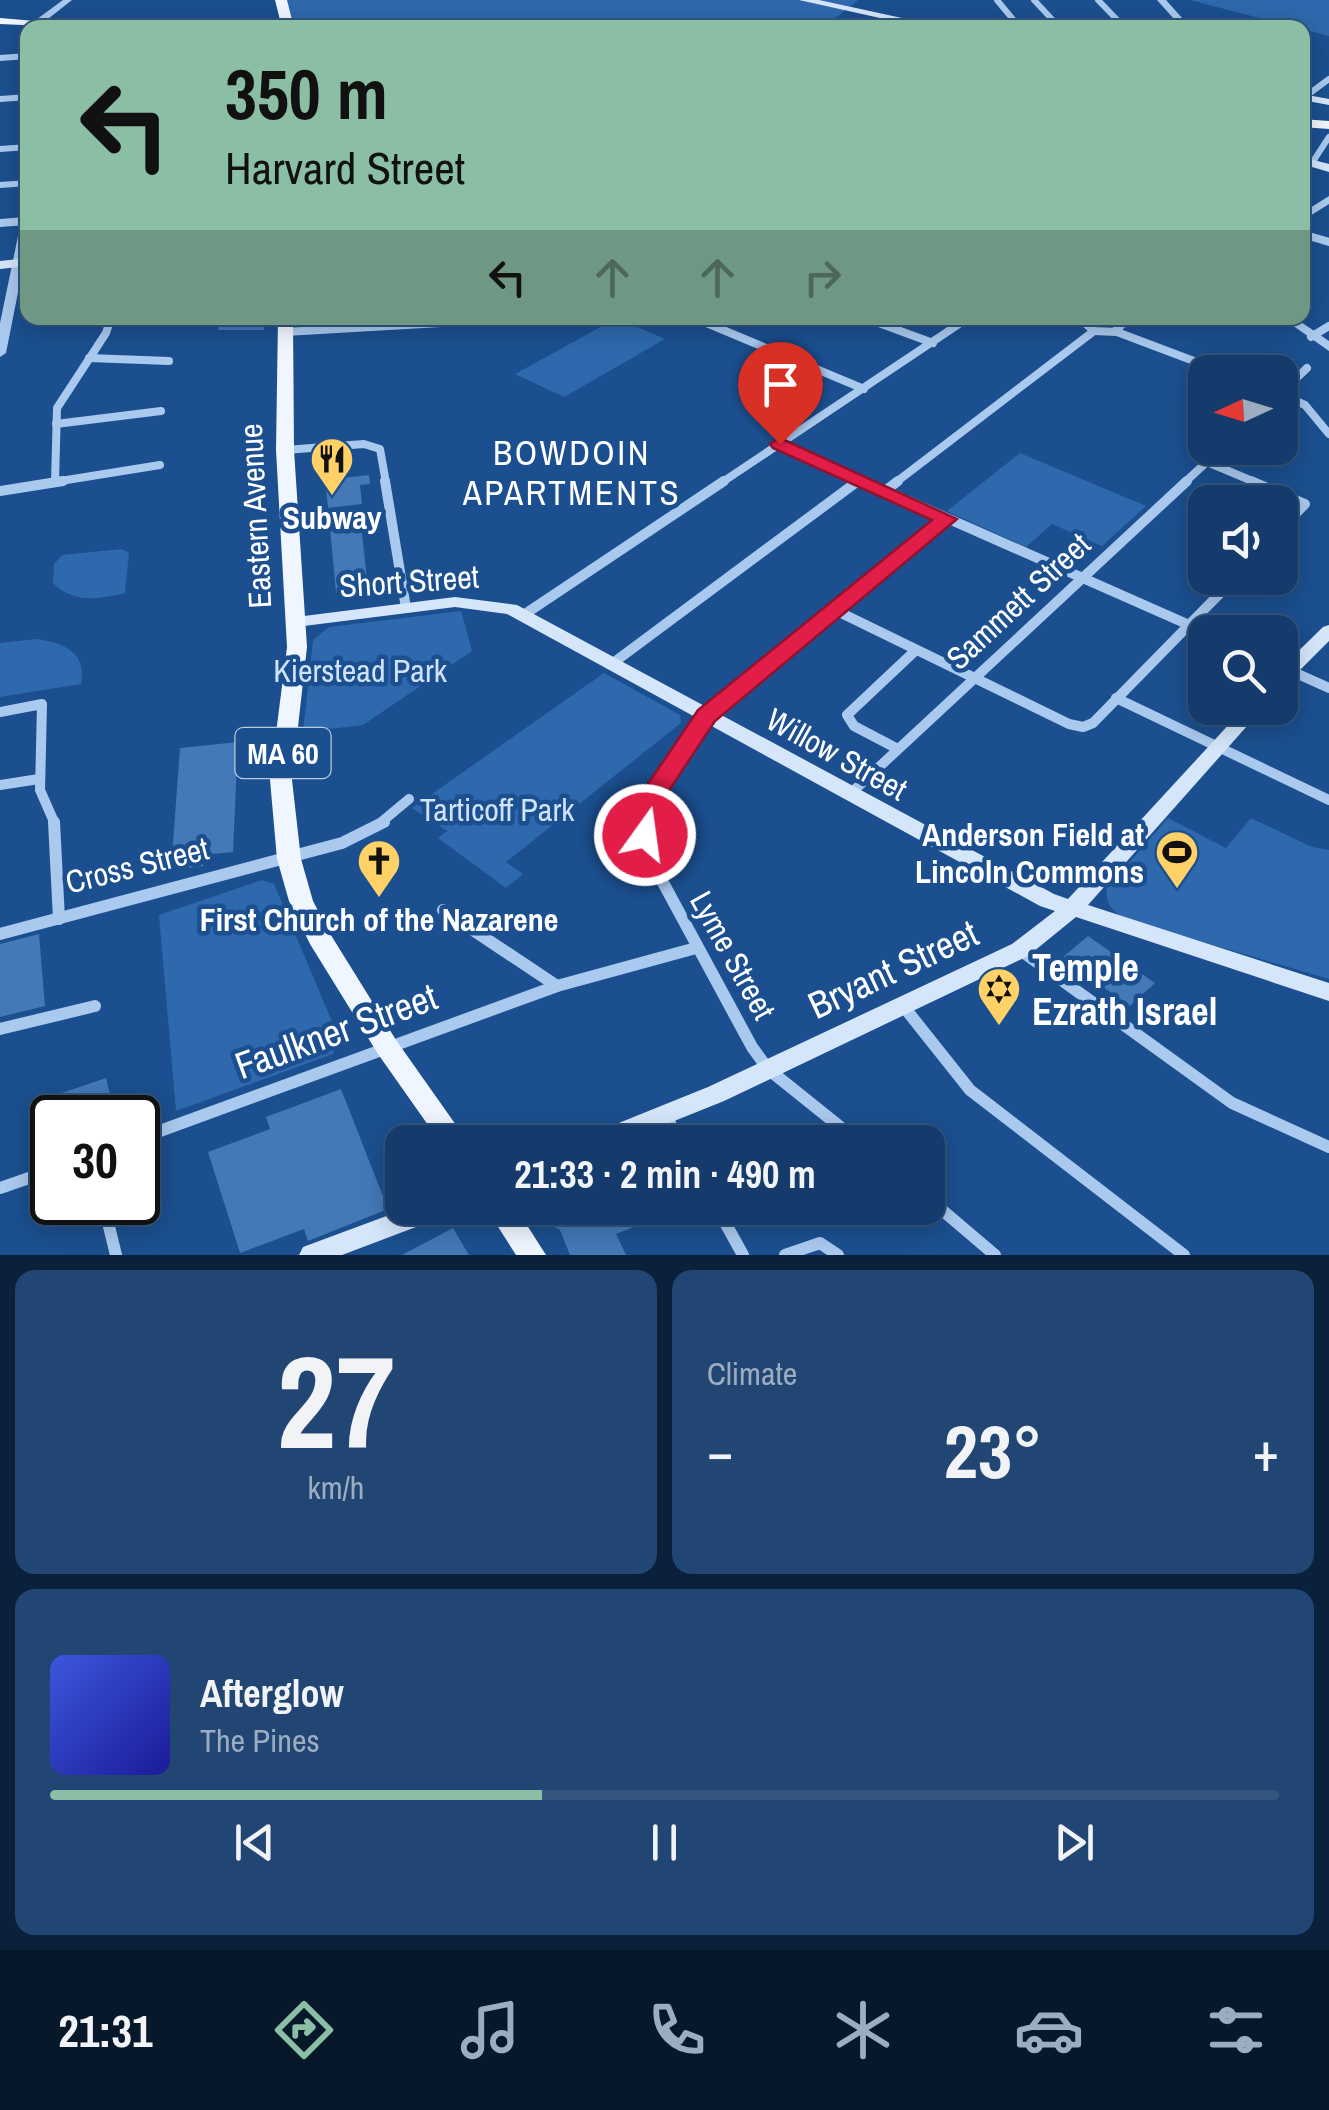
<!DOCTYPE html>
<meta charset="utf-8">
<style>
:root{--surface:#143b6b;--page:#214673;--text:#f1f3f6;--muted:#9dadc1;--line:#33557e;--accent:#8abfa5}
body{margin:0;font-family:"Archivo Narrow",sans-serif;background:var(--page);color:var(--text);height:100vh;display:flex;flex-direction:column;font-size:38px;white-space:nowrap}
*{box-sizing:border-box;margin:0}
p{font-size:32px;color:var(--muted)}
.icon{flex:none;width:55px;height:55px;fill:none;stroke:currentColor;stroke-width:2;stroke-linecap:round;stroke-linejoin:round}
.map{position:relative;height:1255px;overflow:hidden}
.side{display:flex;flex-direction:column;gap:15px;padding:15px;background:#0b203b;flex:1}
.side>*{flex:none}
.top-card{position:absolute;left:20px;top:20px;width:1290px;height:305px;border-radius:20px;box-shadow:0 5px 25px #0003,0 0 0 2px var(--line);background:#8abfa5;color:#111;overflow:hidden}
.needle{width:65px;rotate:266deg}
.controls{position:absolute;left:1188px;top:355px;display:grid;gap:20px}
.controls a{display:grid;place-items:center;width:110px;height:110px;border-radius:20px;background:var(--surface);box-shadow:0 5px 25px #0003,0 0 0 2px var(--line);font-size:50px}
.speed{position:absolute;left:30px;top:1095px;display:flex;gap:20px;font-size:50px;font-weight:700;text-align:center}
.speed>*{display:grid;place-content:center;width:130px;height:130px;border-radius:50%;background:var(--surface);box-shadow:0 5px 25px #0003,0 0 0 2px var(--line);line-height:1}
.speed .limit{border:5px solid #111;border-radius:15px;background:#fff;color:#111}
.pin{position:absolute;display:grid;place-items:center;width:85px;height:85px;color:#fff;margin:-102px -42px;border-radius:50% 50% 50% 0;rotate:-45deg;box-shadow:0 0 10px #0007}
.pin .icon{rotate:45deg}
.me{position:absolute;width:110px;margin:-55px;rotate:14deg;stroke-linejoin:round;filter:drop-shadow(0 0 8px #0008)}
.turn{display:flex;align-items:center;gap:35px;height:210px;padding:0 40px;font-size:45px}
.turn .icon{width:130px;height:130px;stroke-width:2.5}
.turn b{display:block;font-size:70px;line-height:85px}
.lanes{display:flex;align-items:center;height:95px;padding:0 40px;background:#0003;justify-content:center;gap:50px;direction:ltr}
.lanes .off{opacity:.35}
.big{font-size:75px;font-weight:700;line-height:1.1}
.side .card{flex:1;display:flex;flex-direction:column;justify-content:center;gap:15px;min-width:0;padding:0 35px;border-radius:20px;background:var(--page)}
.side .dial{align-items:center;gap:0}
.dial b{font-size:130px;line-height:1}
.song{display:flex;align-items:center;gap:30px}
.cover{width:120px;height:120px;border-radius:15px;background:linear-gradient(135deg,hsl(230 70% 55%),hsl(240 70% 35%))}
.played{height:10px;border-radius:5px;background:linear-gradient(90deg,var(--accent) 40%,var(--line) 40%)}
.keys{display:flex;justify-content:space-around;direction:ltr}
.heat{display:flex;justify-content:space-between;align-items:center;font-size:55px;direction:ltr}
.side .tiles{flex:1;display:grid;gap:15px;grid-template-columns:1fr 1fr}
.card:last-child{grid-column:span 2}
.trip{position:absolute;left:385px;top:1125px;width:560px;height:100px;border-radius:20px;background:var(--surface);box-shadow:0 5px 25px #0003,0 0 0 2px var(--line);font-weight:700;line-height:100px;text-align:center}
.tab-bar{display:flex;height:160px;justify-content:space-around;align-items:center;background:#08182b;color:var(--muted)}
.tab-bar .icon{width:70px;height:70px}
.tab-bar .active{color:var(--accent)}
.tab-bar b{font-size:45px;color:var(--text)}
.map>svg:first-child{display:block}
.green{fill:#2e69ad}
.building{fill:#4478b7}
.lines{fill:none;stroke-linecap:round;stroke-linejoin:round}
.minor-far3{stroke:#a9c9ee;stroke-width:6}
.minor-far2{stroke:#a9c9ee;stroke-width:8}
.minor-far1{stroke:#a9c9ee;stroke-width:10}
.minor{stroke:#a9c9ee;stroke-width:12}
.tertiary{fill:#a9c9ee;fill-rule:evenodd}
.secondary{fill:#d6e6fa;fill-rule:evenodd}
.primary{fill:#f0f6ff;fill-rule:evenodd}
.route{fill:#e11d48;stroke:#92132f;stroke-width:2.5}
.labels{text-anchor:middle;dominant-baseline:central;stroke-width:9;stroke-linejoin:round;paint-order:stroke}
.shield{fill:#1b4f8f;stroke:#bbcadd;stroke-width:2.5}
.shield-label{font-size:30px;font-weight:bold;fill:#fff}
.street-label{font-size:32px;fill:#fff;stroke:#1b4f8f}
.poi-label{font-size:32px;font-weight:bold;fill:#fff;stroke:#1b4f8f}
.park-label{font-size:32px;fill:#cfe3fa;stroke:#1b4f8f}
.neighbourhood-label{font-size:35px;letter-spacing:2.5px;fill:#fff;stroke:#1b4f8f}
.near-poi-label{font-size:38px;font-weight:bold;fill:#fff;stroke:#1b4f8f;text-anchor:start}
.near-street-label{font-size:38px;fill:#fff;stroke:#1b4f8f}
</style>
<div class="map">
<svg width="1329" height="1255" viewBox="0 0 1329 1255">
<rect width="100%" height="100%" fill="#1b4f8f"/>
<g class="green">
<polygon points="287,0 858,0 823,28 293,27"/>
<polygon points="1190,0 1329,0 1329,36"/>
<polygon points="617,318 665,339 564,397 515,374"/>
<polygon points="1020,453 1146,506 1102,546 1052,524 1026,547 947,511"/>
<path d="M122,549L129,553L125,593C100,599 73,604 53,583L54,564L62,555Z"/>
<polygon points="461,611 472,651 363,725 303,732 313,640 329,627"/>
<path d="M36,639C64,643 87,652 81,684L0,697V643Z"/>
<polygon points="604,673 680,715 681,723 506,862 523,874 506,888 438,838 447,831 412,808"/>
<path d="M1168,818L1226,848L1251,818L1312,847L1329,850V979L1125,919C1113,912 1104,903 1107,888Z"/>
<polygon points="262,880 274,884 339,1038 333,1054 176,1111 159,915"/>
</g>
<g class="building">
<polygon points="235,318 265,318 264,330 218,330 219,321"/>
<polygon points="369,475 370,484 360,485 362,504 328,508 325,480"/>
<polygon points="361,524 368,589 336,593 330,528"/>
<polygon points="238,742 233,852 203,855 203,866 171,870 180,748"/>
<polygon points="39,934 45,1006 0,1017 0,944"/>
<polygon points="1088,936 1155,983 1130,1006 1062,958"/>
<polygon points="106,1078 116,1118 52,1118 52,1140 49,1140 44,1120 33,1123 29,1104"/>
<polygon points="341,1089 388,1209 308,1241 304,1229 240,1253 208,1152 270,1129 266,1117"/>
<polygon points="548,1208 638,1208 644,1223 616,1234 626,1255 570,1255 560,1230 545,1222"/>
<polygon points="453,1228 469,1255 402,1255"/>
</g>
<g class="lines">
<g class="minor-far3">
<polyline points="997,0 1016,23 1015,28"/>
<polyline points="1034,0 1060,28"/>
<polyline points="1098,0 1125,28"/>
<polyline points="0,58 28,56"/>
<polyline points="0,99 28,97"/>
<polyline points="1302,99 1329,79"/>
<polyline points="0,149 28,147"/>
<polyline points="1312,163 1329,137"/>
<polyline points="0,185 28,183"/>
</g>
<g class="minor-far2">
<polyline points="0,223 26,221"/>
<polyline points="1302,234 1329,242"/>
<polyline points="865,318 933,343"/>
<polyline points="1096,318 1086,324 1094,331 1117,332 1223,372"/>
<polyline points="1105,318 1120,327"/>
<polyline points="704,322 864,389"/>
<polyline points="1119,324 1168,318"/>
<polyline points="285,332 526,318"/>
<polyline points="1311,337 1329,326"/>
<polyline points="89,358 169,361"/>
<polyline points="1307,368 1280,394 1305,405 1329,434"/>
<polyline points="56,424 161,411"/>
<polyline points="780,444 869,483"/>
<polyline points="285,450 364,444 380,449 386,483"/>
<polyline points="1207,462 1257,483"/>
<polyline points="55,482 57,408 106,333 111,318"/>
<polyline points="48,483 160,465"/>
<polyline points="721,483 968,318"/>
<polyline points="855,483 859,480"/>
<polyline points="895,483 1094,331"/>
<polyline points="1184,483 1222,448"/>
</g>
<g class="minor-far1">
<polyline points="385,481 406,608"/>
<polyline points="863,481 1205,632"/>
<polyline points="1251,481 1305,504 1280,530"/>
<polyline points="0,491 63,481"/>
<polyline points="885,491 898,481"/>
<polyline points="835,610 1069,724 1083,727 1093,723 1235,578"/>
<polyline points="525,614 724,481"/>
<polyline points="613,663 858,481"/>
<polyline points="1280,666 1329,688"/>
<polyline points="1116,698 1329,800"/>
<polyline points="0,712 42,704 40,790 55,824"/>
<polyline points="896,748 854,726 847,715 916,650"/>
<polyline points="0,785 39,779"/>
<polyline points="850,794 1187,481"/>
<polyline points="379,824 409,799"/>
<polyline points="646,824 648,805 706,716 946,519"/>
</g>
<g class="minor">
<polyline points="54,822 59,919"/>
<polyline points="646,822 645,835 653,864 752,1047 768,1069 859,1142"/>
<polyline points="443,910 557,986"/>
<polyline points="0,934 342,843 384,822"/>
<polyline points="1020,950 1232,1103 1329,1147"/>
<polyline points="904,1007 970,1090 1184,1255"/>
<polyline points="0,1029 95,1006"/>
<polyline points="665,1115 681,1142"/>
<polyline points="138,1139 557,986 696,948"/>
<polyline points="0,1188 52,1170"/>
<polyline points="928,1198 995,1255"/>
<polyline points="103,1202 116,1255"/>
<polyline points="717,1208 743,1255"/>
<polyline points="785,1255 820,1243 838,1255"/>
</g>
<g class="tertiary">
<polygon points="63,0 72,0 39,26 33,26 33,22"/>
<polygon points="1157,0 1166,0 1191,28 1182,28"/>
<polygon points="1329,196 1329,204 1302,221 1302,213"/>
<polygon points="28,209 28,242 6,353 0,357 0,323 23,212"/>
<polygon points="1282,318 1295,318 1329,341 1329,351"/>
</g>
<g class="secondary">
<polygon points="799,0 819,0 948,28 925,28"/>
<polygon points="1302,94 1329,99 1329,105 1302,100"/>
<polygon points="1302,157 1329,164 1329,172 1302,164"/>
<polygon points="28,258 28,266 0,269 0,261"/>
<polygon points="455,597 517,605 1054,894 1068,899 1244,708 1263,708 1088,905 1329,983 1329,1001 1076,917 1028,956 724,1101 622,1142 585,1142 589,1135 708,1087 1012,944 1055,911 1040,906 507,614 455,607 296,627 287,622 296,617"/>
<polygon points="1329,625 1329,641 1286,684 1280,686 1280,669 1323,627"/>
<polygon points="408,1208 448,1208 445,1216 342,1255 299,1255 303,1247"/>
</g>
<g class="primary">
<polygon points="275,0 287,0 294,28 282,28"/>
<polygon points="0,18 83,25 88,28 0,24"/>
<polygon points="1302,119 1329,121 1329,129 1302,127"/>
<polygon points="278,318 293,318 294,450 307,647 292,780 301,859 313,901 329,932 396,1040 468,1142 440,1142 378,1054 310,944 289,901 277,859 270,780 287,647 276,450"/>
<polygon points="486,1208 516,1208 546,1255 516,1255"/>
</g>
</g>
<polygon class="route" points="780,438 957,519 715,721 664,798 654,842 636,842 632,835 639,797 698,710 932,520 773,448 770,444"/>
<defs>
<g id="restaurant-pin" transform="scale(2.25)"><path d="M0 17L-7.5 6A9.5 9.5 0 1 1 7.5 6Z" fill="#ffd166" stroke="#1b4f8f"/><path d="M-5-6h1v4h1v-4h1v4h1v-4h1v5L-1.5 .5V6h-2V.5L-5-1ZM5-6V6H3V1.5H1.5Q1.5-4 5-6Z" fill="#111"/></g>
<g id="stadium-pin" transform="scale(2.25)"><path d="M0 17L-7.5 6A9.5 9.5 0 1 1 7.5 6Z" fill="#ffd166" stroke="#1b4f8f"/><path d="M0-5a6.5 5 0 1 0 0 10a6.5 5 0 1 0 0-10ZM-3.5-1.8h7v3.6h-7Z" fill="#111"/></g>
<g id="church-pin" transform="scale(2.25)"><path d="M0 17L-7.5 6A9.5 9.5 0 1 1 7.5 6Z" fill="#ffd166" stroke="#1b4f8f"/><path d="M-1.2-6h2.4v3.5h3.3v2.4h-3.3V6h-2.4V-.1h-3.3v-2.4h3.3Z" fill="#111"/></g>
<g id="synagogue-pin" transform="scale(2.25)"><path d="M0 17L-7.5 6A9.5 9.5 0 1 1 7.5 6Z" fill="#ffd166" stroke="#1b4f8f"/><path d="M0-6.5L5.6 3.2H-5.6ZM0 6.5L5.6-3.2H-5.6Z" fill="#111"/></g>
</defs>
<g fill-rule="evenodd">
<use href="#restaurant-pin" x="332" y="459"/>
<use href="#stadium-pin" x="1177" y="852"/>
<use href="#church-pin" x="379" y="861"/>
<use href="#synagogue-pin" x="999" y="989"/>
</g>
<g class="labels">
<rect class="shield" x="235.5" y="728" width="95" height="50" rx="8"/>
<g class="shield-label">
<text x="283" y="753">MA 60</text>
</g>
<g class="street-label">
<text transform="translate(255 516) rotate(-93)">Eastern Avenue</text>
<text transform="translate(409 581) rotate(-4)">Short Street</text>
<text transform="translate(1018 601) rotate(-43)">Sammett Street</text>
<text transform="translate(837 754) rotate(29)">Willow Street</text>
<text transform="translate(137 865) rotate(-14)">Cross Street</text>
<text transform="translate(733 955) rotate(61)">Lyme Street</text>
</g>
<g class="poi-label">
<text x="332" y="517">Subway</text>
<text x="1144" y="834" text-anchor="end">Anderson Field at<tspan x="1144" dy="37">Lincoln Commons</tspan></text>
<text x="379" y="919">First Church of the Nazarene</text>
</g>
<g class="park-label">
<text x="360" y="670">Kierstead Park</text>
<text x="497" y="809">Tarticoff Park</text>
</g>
<g class="neighbourhood-label">
<text x="572" y="452">BOWDOIN<tspan x="572" dy="40">APARTMENTS</tspan></text>
</g>
<g class="near-poi-label">
<text x="1032" y="967">Temple<tspan x="1032" dy="44">Ezrath Israel</tspan></text>
</g>
<g class="near-street-label">
<text transform="translate(893 969) rotate(-25)">Bryant Street</text>
<text transform="translate(336 1031) rotate(-20)">Faulkner Street</text>
</g>
</g>
</svg>
<div class="controls">
<a><svg class="needle" viewBox="-14 -14 28 28"><path d="M0-13l5 13h-10z" fill="#e53935"/><path d="M0 13l5-13h-10z" fill="#9dadc1"/></svg></a>
<a><svg class="icon" aria-label="sound" viewBox="0 0 24 24"><path d="M4 9h4l5-4v14l-5-4H4zM17 9q2 3 0 6"/></svg></a>
<a><svg class="icon" aria-label="search" viewBox="0 0 24 24"><circle cx="10" cy="10" r="6"/><path d="M15 15l6 6"/></svg></a>
</div>
<div class="speed"><div class="limit">30</div></div>
<div class="pin" style="left:780px;top:444px;background:#d93025"><svg class="icon" aria-label="arrive" viewBox="0 0 24 24"><path d="M6 21V4h12l-3 4 3 4H6"/></svg></div>
<svg class="me" style="left:645px;top:835px" viewBox="-20 -20 40 40"><circle r="17" fill="#e11d48" stroke="#fff" stroke-width="3"/><path d="M0-11L8 9 0 5-8 9z" fill="#fff"/></svg>
<div class="trip">21:33 · 2 min · 490 m</div>
<div class="top-card">
<div class="turn"><svg class="icon" aria-label="left" viewBox="0 0 24 24"><path d="M17 20v-9H6M10 6l-5 5 5 5"/></svg><div><b>350 m</b>Harvard Street</div></div>
<div class="lanes"><svg class="icon" aria-label="left" viewBox="0 0 24 24"><path d="M17 20v-9H6M10 6l-5 5 5 5"/></svg><svg class="icon off" aria-label="ahead" viewBox="0 0 24 24"><path d="M12 20V5M6 11l6-6 6 6"/></svg><svg class="icon off" aria-label="ahead" viewBox="0 0 24 24"><path d="M12 20V5M6 11l6-6 6 6"/></svg><svg class="icon off" aria-label="right" viewBox="0 0 24 24"><path d="M7 20v-9h11M14 6l5 5-5 5"/></svg></div>
</div>
</div>
<section class="side">
<div class="tiles">
<div class="card dial"><b>27</b><p>km/h</p></div>
<div class="card"><p>Climate</p>
<div class="heat"><a>−</a><b class="big">23°</b><a>+</a></div>
</div>
<div class="card">
<div class="song"><i class="cover"></i><div><b>Afterglow</b><p>The Pines</p></div></div>
<div class="played"></div>
<div class="keys"><svg class="icon" aria-label="previous" viewBox="0 0 24 24"><path d="M18 5L8 12l10 7zM5 5v14"/></svg><svg class="icon" aria-label="pause" viewBox="0 0 24 24"><path d="M8 5v14M16 5v14"/></svg><svg class="icon" aria-label="next" viewBox="0 0 24 24"><path d="M6 5l10 7-10 7zM19 5v14"/></svg></div>
</div>
</div>
</section>
<nav class="tab-bar">
<b>21:31</b>
<svg class="icon active" aria-label="directions" viewBox="0 0 24 24"><path d="M12 3l9 9-9 9-9-9zM9 14v-3h6M13 9l2 2-2 2"/></svg>
<svg class="icon" aria-label="music" viewBox="0 0 24 24"><path d="M9 18V5l10-2v13"/><circle cx="6" cy="18" r="3"/><circle cx="16" cy="16" r="3"/></svg>
<svg class="icon" aria-label="phone" viewBox="0 0 24 24"><path d="M5 4h4l2 5-3 2q2 4 5 5l2-3 5 2v4C11 20 4 13 5 4z"/></svg>
<svg class="icon" aria-label="climate" viewBox="0 0 24 24"><path d="M12 3v18M4 7l16 10M4 17L20 7"/></svg>
<svg class="icon" aria-label="car" viewBox="0 0 24 24"><path d="M5 17H2v-5l4-1 3-4h7l3 4 3 1v5h-3M9 17h6M6 11h13"/><circle cx="7" cy="17" r="2"/><circle cx="17" cy="17" r="2"/></svg>
<svg class="icon" aria-label="filters" viewBox="0 0 24 24"><path d="M4 7h16M4 17h16"/><circle cx="9" cy="7" r="2"/><circle cx="15" cy="17" r="2"/></svg>
</nav>
